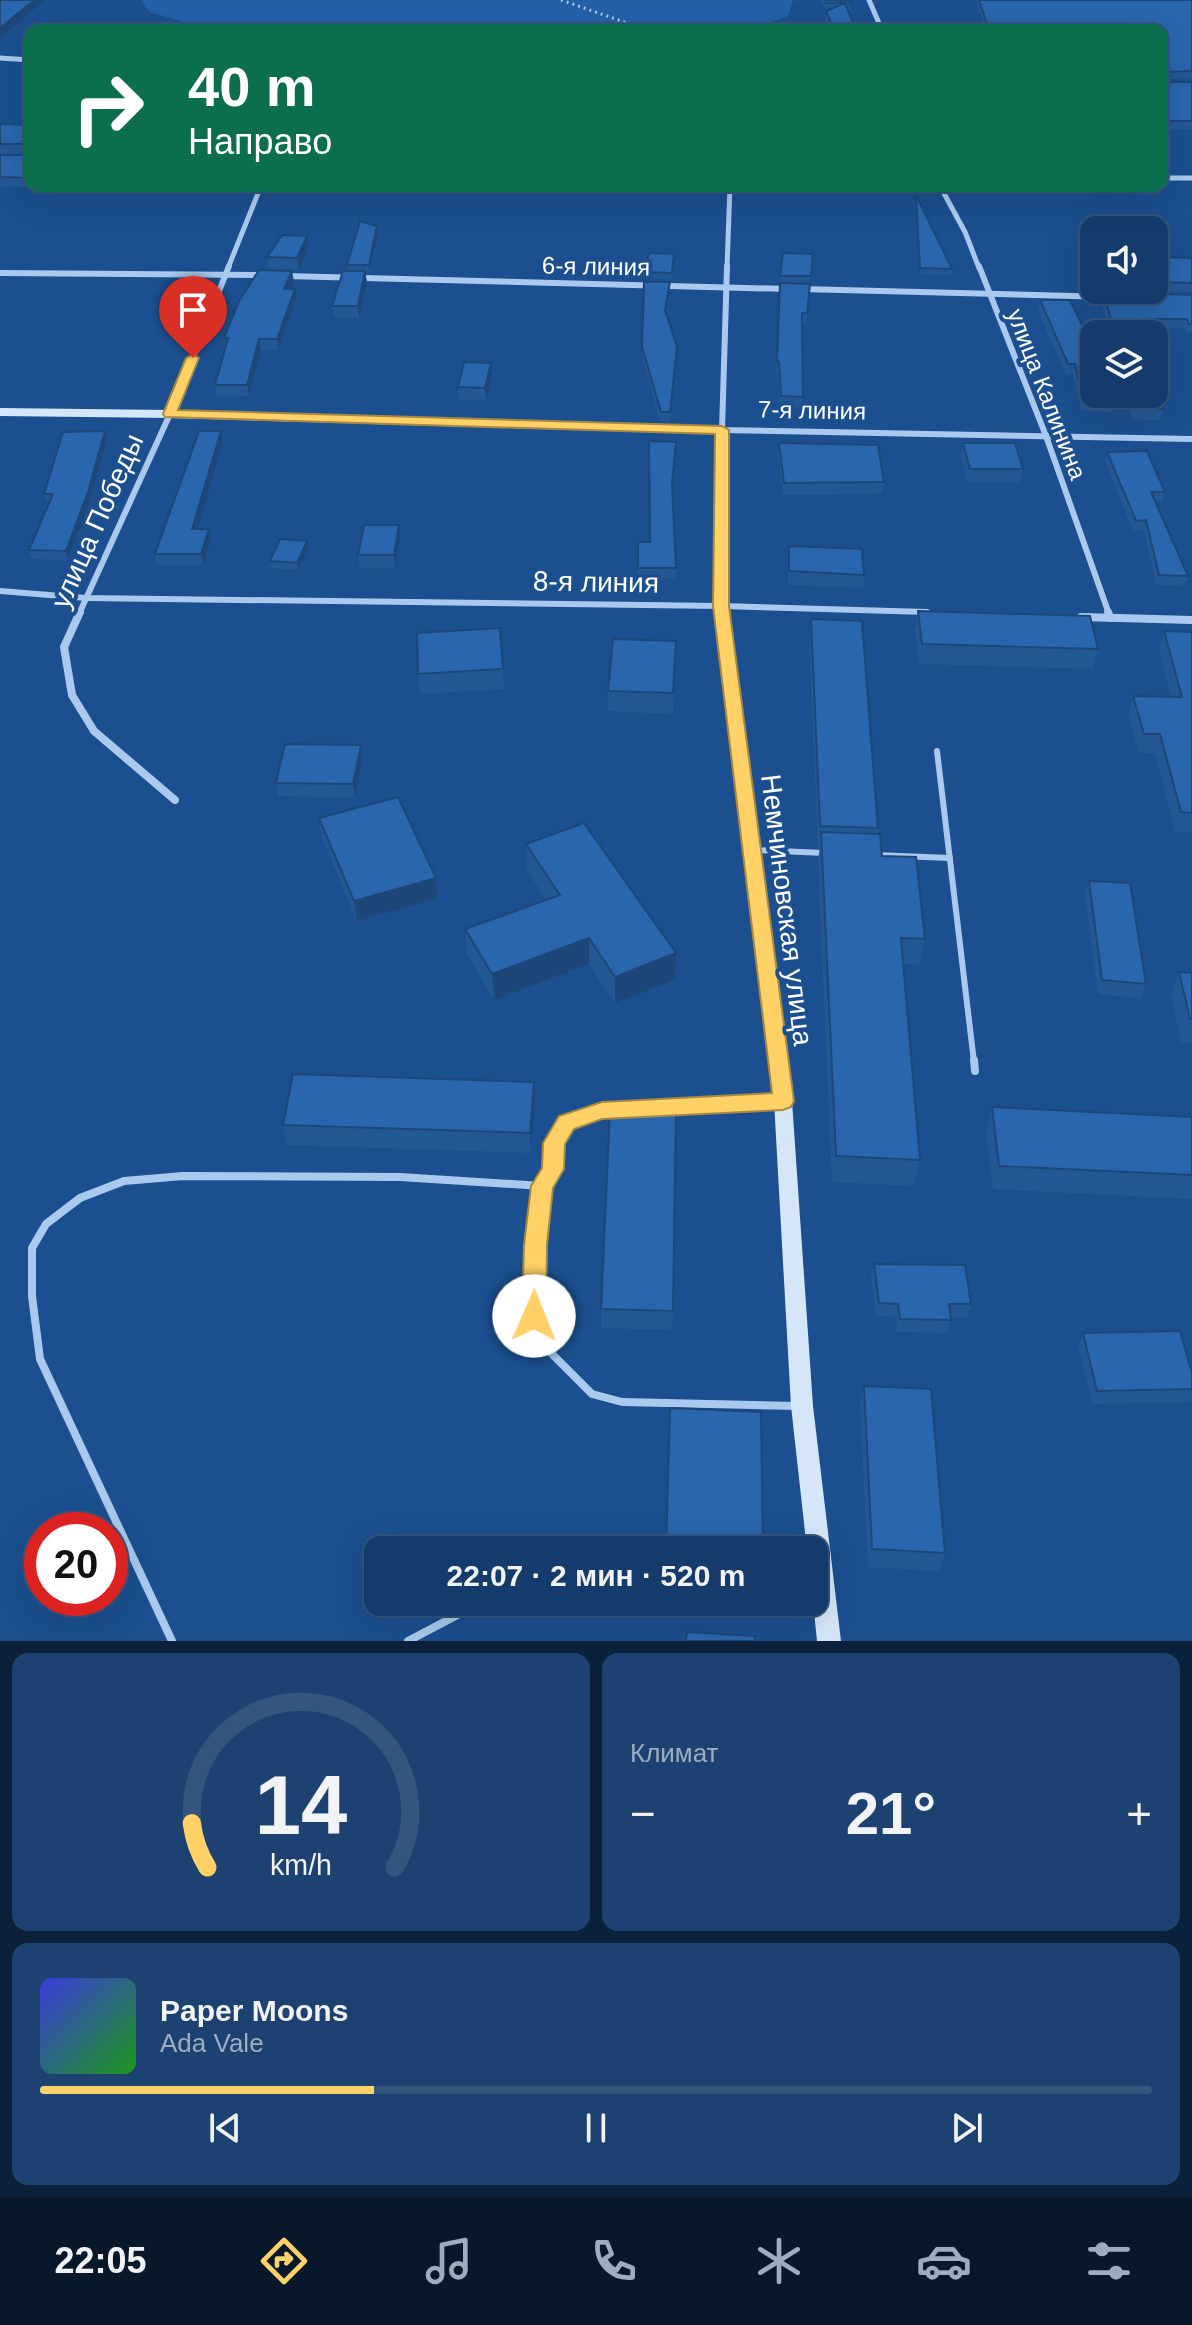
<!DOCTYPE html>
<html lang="ru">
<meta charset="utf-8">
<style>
:root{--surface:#143b6b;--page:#1d4271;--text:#f1f3f6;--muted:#9dadc1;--line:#33557e;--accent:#ffd166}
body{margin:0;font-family:Arial,sans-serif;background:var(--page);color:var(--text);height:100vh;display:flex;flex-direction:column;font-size:30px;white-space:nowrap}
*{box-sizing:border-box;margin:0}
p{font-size:26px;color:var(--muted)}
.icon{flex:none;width:44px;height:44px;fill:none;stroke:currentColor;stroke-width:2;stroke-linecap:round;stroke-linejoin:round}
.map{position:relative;height:1641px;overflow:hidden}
.side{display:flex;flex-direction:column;gap:12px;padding:12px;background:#0b203b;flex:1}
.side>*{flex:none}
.banner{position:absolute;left:24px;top:24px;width:1144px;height:168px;border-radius:16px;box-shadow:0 8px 32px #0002,0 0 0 2px var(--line);background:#0b6e4f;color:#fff;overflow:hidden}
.buttons{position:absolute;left:1080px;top:216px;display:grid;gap:16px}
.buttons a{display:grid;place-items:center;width:88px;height:88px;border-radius:16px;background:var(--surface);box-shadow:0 8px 32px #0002,0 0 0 2px var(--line);font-size:40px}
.speed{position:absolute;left:24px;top:1512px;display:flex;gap:16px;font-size:40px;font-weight:700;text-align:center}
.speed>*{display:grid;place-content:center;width:104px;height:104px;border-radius:50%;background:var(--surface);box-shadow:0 8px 32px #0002,0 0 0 2px var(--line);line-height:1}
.speed .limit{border:12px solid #d22;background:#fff;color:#111}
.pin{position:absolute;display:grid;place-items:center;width:68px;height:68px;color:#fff;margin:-82px -34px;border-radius:50% 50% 50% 0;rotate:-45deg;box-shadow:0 0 8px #0007}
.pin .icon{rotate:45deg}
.me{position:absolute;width:88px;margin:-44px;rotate:1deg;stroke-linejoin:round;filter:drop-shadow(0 0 6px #0008)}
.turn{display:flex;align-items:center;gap:28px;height:168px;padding:0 32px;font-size:36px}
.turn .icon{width:104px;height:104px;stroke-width:2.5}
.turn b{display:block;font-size:56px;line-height:68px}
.big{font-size:60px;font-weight:800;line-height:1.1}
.side .tile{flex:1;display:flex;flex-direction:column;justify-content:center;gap:12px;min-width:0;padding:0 28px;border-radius:16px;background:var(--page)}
.side .dial{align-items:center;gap:0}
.dial svg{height:208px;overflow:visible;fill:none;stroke:var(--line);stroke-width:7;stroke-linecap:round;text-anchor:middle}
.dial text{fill:var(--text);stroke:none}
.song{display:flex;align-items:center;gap:24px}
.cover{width:96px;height:96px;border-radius:12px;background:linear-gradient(135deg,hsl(240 70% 55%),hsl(120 70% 35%))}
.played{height:8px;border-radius:4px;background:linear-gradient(90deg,var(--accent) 30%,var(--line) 30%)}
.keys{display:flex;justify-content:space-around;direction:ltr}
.heat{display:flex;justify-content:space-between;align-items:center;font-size:44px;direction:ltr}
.side .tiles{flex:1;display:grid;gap:12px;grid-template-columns:1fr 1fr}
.tile:last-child{grid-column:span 2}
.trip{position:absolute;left:364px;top:1536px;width:464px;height:80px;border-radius:16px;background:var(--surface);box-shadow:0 8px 32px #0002,0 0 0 2px var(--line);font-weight:800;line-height:80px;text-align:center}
.menu{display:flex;height:128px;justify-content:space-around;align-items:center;background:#08182b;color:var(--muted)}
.menu .icon{width:56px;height:56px}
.menu .on{color:var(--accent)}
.menu b{font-size:36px;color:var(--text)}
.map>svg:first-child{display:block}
.green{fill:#2461a8}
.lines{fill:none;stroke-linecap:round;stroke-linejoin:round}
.path{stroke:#a9c9ee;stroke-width:3;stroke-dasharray:2 4;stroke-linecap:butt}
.service-far1{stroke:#a9c9ee;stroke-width:6}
.service{stroke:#a9c9ee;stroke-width:8}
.minor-far2{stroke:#a9c9ee;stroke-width:5}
.minor-far1{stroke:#a9c9ee;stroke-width:6}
.minor{stroke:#a9c9ee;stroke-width:8}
.secondary{fill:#d6e6fa;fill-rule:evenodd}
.wall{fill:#245895}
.shaded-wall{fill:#1d4779}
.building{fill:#2a66ad;stroke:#1d4779;stroke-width:2}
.route{fill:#ffd166;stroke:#a68842;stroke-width:2}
.labels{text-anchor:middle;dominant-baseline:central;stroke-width:8;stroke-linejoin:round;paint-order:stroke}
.far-street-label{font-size:24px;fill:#fff;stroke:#1b4f8f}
.street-label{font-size:28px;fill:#fff;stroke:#1b4f8f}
</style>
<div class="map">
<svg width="1192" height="1641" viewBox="0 0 1192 1641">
<rect width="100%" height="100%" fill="#1b4f8f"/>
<polygon class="green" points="142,0 793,0 788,16 750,30 211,30 149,12"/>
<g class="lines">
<polyline class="path" points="561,0 630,24"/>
<g class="service-far1">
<polyline points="937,751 974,1062"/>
<polyline points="755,850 824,853"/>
<polyline points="875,855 950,858"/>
</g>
<g class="service">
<polyline points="974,1060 975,1071"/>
<polyline points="542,1186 535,1245 534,1316 551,1353 592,1394 622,1402 798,1406"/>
<polyline points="172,1641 40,1359 32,1296 32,1248 46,1224 80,1198 124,1181 183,1176 400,1177 542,1186 566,1122 602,1111 782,1101"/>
<polyline points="408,1641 482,1602"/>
</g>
<g class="minor-far2">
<polyline points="869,0 882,30"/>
<polyline points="642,28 647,30"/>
<polyline points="0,58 30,60"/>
<polyline points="1162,178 1192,178"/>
<polyline points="940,186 965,232 979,268"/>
<polyline points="228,268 261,186"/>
<polyline points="727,268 730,186"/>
</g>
<g class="minor-far1">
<polyline points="727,266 722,430 1192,439"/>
<polyline points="979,266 1046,436 1109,614"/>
<polyline points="0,273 263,275"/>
<polyline points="285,276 787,289"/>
<polyline points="801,289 1111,297"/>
<polyline points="0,591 86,598 721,606 927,612"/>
<polyline points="79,614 170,414 229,266"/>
</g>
<g class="minor">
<polyline points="80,612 64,647 72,695 94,731 175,800"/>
<polyline points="1108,612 1110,618"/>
<polyline points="1081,617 1192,620"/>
</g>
<polygon class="secondary" points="0,408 170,410 722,426 728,430 728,606 792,1101 813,1406 841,1641 817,1641 813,1602 814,1550 807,1550 791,1406 774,1101 714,606 716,434 170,418 0,416"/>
</g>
<g class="wall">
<polygon points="821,0 850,0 850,11 848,11 856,30 829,30 825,20 826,11"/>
<polygon points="976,0 1192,0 1192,78 1162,79 1162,30 986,30"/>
<polygon points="1162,80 1164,82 1192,82 1192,130 1162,129"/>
<polygon points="0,124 30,125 30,154 0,154"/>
<polygon points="30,154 30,186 37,186 36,187 0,187 0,155 29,155"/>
<polygon points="916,197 952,269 951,275 920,274 915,203"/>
<polygon points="377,226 378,232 369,272 365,271 367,283 359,318 334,318 332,306 348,271 347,265"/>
<polygon points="307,236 308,248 299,270 269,269 267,257"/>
<polygon points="1090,250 1094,250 1094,279 1088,260"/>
<polygon points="783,253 813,254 810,282 780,282"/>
<polygon points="674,254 672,279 644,278 644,272"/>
<polygon points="1154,257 1192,258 1192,292 1112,290 1154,290"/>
<polygon points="294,282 290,289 296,300 278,350 261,350 249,396 217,397 215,385 225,346 224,338"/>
<polygon points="644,282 670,291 666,313 677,347 670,421 660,421 642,356"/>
<polygon points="780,283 810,284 806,324 802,324 802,408 780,407 778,373 776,373"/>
<polygon points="1103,292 1192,295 1192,333 1187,333 1185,328 1109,328 1101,302"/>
<polygon points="1040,300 1114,401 1112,412 1081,410 1073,374 1066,375 1038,311"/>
<polygon points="492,376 486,401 459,400 458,387"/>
<polygon points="1125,394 1154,394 1163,409 1160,420 1132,419"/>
<polygon points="221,431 223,442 197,529 211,540 203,565 157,565 155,554"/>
<polygon points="107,440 90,501 68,560 32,559 29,550 49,503 47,503 44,494"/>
<polygon points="779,443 884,482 882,494 783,495 778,455"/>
<polygon points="963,443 1023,469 1020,482 967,482 961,456"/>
<polygon points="1107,452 1165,492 1162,502 1155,502 1188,576 1185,586 1156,585 1144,530 1133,530 1105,461"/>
<polygon points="672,488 676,578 638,578 638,542 649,542"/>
<polygon points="400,538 395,568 360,568 358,555"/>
<polygon points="789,546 864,575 863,588 788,585"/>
<polygon points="308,548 298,570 272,568 270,561"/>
<polygon points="918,611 1098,649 1093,669 919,664 915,631"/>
<polygon points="811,619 878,828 878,834 882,856 925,939 920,965 903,964 920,1160 914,1186 832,1182 818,859 820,847 818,847 809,639"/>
<polygon points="500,628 504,689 420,694 418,674"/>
<polygon points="1164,631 1192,632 1192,832 1175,832 1155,753 1139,753 1128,716 1133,696 1171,697 1159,650"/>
<polygon points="676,641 673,714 608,711 608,691"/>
<polygon points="362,759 355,798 278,796 276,783"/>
<polygon points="319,818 436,878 438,898 357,921 322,838"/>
<polygon points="526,844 676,953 675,980 615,1003 589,964 494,1000 467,955 465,929 546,900 527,870"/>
<polygon points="1089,881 1146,984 1141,998 1098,994 1085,895"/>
<polygon points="1179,972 1192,973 1192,1043 1181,1043 1171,996"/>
<polygon points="534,1082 535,1102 531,1153 287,1145 283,1125"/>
<polygon points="992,1107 1192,1117 1192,1199 993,1189 986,1131"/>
<polygon points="874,1264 971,1304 967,1317 951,1317 948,1333 897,1332 896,1317 876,1316 871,1277"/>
<polygon points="601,1309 673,1311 672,1330 601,1328"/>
<polygon points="1083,1333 1192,1373 1192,1399 1191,1402 1092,1404 1078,1346"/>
<polygon points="864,1386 945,1553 939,1571 868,1567 860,1404"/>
</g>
<g class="shaded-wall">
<polygon points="34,0 45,0 0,38 0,28"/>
<polygon points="377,226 378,232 369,272 369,265"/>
<polygon points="307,236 308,248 299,270 297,258"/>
<polygon points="292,271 294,282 286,300 284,289"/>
<polygon points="365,271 367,283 359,318 358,306"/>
<polygon points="670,282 670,291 664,319 665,310"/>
<polygon points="295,289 296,300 278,350 277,339"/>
<polygon points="259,339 261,350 249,396 247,385"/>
<polygon points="491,363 492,376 486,401 485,388"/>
<polygon points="105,431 107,440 90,501 68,560 66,551"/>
<polygon points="221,431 223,442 194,540 192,529"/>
<polygon points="399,525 400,538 395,568 394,555"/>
<polygon points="209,529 211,540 203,565 201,554"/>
<polygon points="307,541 308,548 298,570 297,563"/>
<polygon points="361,745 362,759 355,798 353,784"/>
<polygon points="436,878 438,898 357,921 354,901"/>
<polygon points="589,938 589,964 494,1000 492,974"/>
<polygon points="676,953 675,980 615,1003 615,977"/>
<polygon points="534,1082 535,1102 531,1153 530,1133"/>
</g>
<g class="building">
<polygon points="0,0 34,0 0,28"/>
<polygon points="825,0 850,0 851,2 826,3"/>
<polygon points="979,0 1192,0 1192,71 1162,72 1162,30 989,30"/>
<polygon points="845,3 856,30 834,30 826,11"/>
<polygon points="1162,80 1164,82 1192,82 1192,121 1162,121"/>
<polygon points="0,124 30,125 30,147 28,144 0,144"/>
<polygon points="30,154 30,178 0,177 0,155 29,155"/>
<polygon points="916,197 917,197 952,269 920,268"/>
<polygon points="360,221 377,226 369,265 347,265"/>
<polygon points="282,235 307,236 297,258 267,257"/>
<polygon points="1090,250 1094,250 1094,263"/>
<polygon points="649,253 674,254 672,273 644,272"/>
<polygon points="783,253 813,254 811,276 780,276"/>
<polygon points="1154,257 1192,258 1192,283 1154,282"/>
<polygon points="259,270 292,271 284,289 295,289 277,339 259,339 247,385 215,385 228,338 224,338 239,301"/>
<polygon points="343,271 365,271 358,306 332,306"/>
<polygon points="644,282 670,282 665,310 677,347 670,412 661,412 642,347"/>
<polygon points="780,283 810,284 807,313 802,313 803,397 781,396 779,362 777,361"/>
<polygon points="1103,292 1192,295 1192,324 1189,324 1187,319 1111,319"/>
<polygon points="1040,300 1070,300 1094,350 1094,394 1113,394 1114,401 1083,399 1075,364 1068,364"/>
<polygon points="464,362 491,363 485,388 458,387"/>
<polygon points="1154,381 1163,409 1134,408 1131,394 1154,394"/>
<polygon points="105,431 88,492 66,551 29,550 53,494 44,494 63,432"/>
<polygon points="199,431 221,431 192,529 209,529 201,554 155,554"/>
<polygon points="649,441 676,442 672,484 676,568 638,568 638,542 650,542"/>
<polygon points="779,443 878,445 884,482 784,483"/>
<polygon points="963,443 1015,443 1023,469 970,469"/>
<polygon points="1147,451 1165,492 1151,492 1188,576 1159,575 1146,520 1136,521 1107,452"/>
<polygon points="364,525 399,525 394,555 358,555"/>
<polygon points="280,539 307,541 297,563 270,561"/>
<polygon points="789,546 862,549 864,575 789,571"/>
<polygon points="918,611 1090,616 1098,649 922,644"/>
<polygon points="811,619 862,621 878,828 820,826"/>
<polygon points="500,628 503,669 418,674 417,633"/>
<polygon points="1164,631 1192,632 1192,813 1181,812 1160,734 1144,734 1133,696 1182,697"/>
<polygon points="613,639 676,641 673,693 608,691"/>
<polygon points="285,744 361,745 353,784 276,783"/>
<polygon points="398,797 436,878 354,901 319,818"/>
<polygon points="584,823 676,953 615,977 589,938 492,974 465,929 560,895 526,844"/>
<polygon points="821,832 880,834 882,856 916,857 925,939 901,938 920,1160 836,1156"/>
<polygon points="1089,881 1130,883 1146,984 1102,980"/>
<polygon points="1179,972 1192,973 1192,1019 1190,1019"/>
<polygon points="293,1074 534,1082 530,1133 283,1125"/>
<polygon points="992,1107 1192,1117 1192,1175 999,1166"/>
<polygon points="610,1108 676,1110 673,1311 601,1309"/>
<polygon points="874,1264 965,1265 971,1304 949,1304 951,1320 900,1319 898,1304 879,1303"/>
<polygon points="1180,1331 1192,1373 1192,1389 1097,1391 1083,1333"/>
<polygon points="864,1386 931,1389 945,1553 872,1549"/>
<polygon points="670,1408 761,1412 763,1550 666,1550"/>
<polygon points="687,1632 755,1636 755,1641 686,1641"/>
</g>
<polygon class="route" points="193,354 199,358 178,410 722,426 729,430 729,606 794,1101 791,1107 783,1110 602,1119 574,1129 565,1144 564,1169 553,1188 547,1245 546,1316 542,1324 534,1327 526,1324 522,1316 524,1245 531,1186 542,1168 543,1143 559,1116 602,1102 772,1093 713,606 715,434 165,417 163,414 186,358"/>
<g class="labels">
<g class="far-street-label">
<text transform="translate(596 266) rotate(1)">6-я линия</text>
<text transform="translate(1047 394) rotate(69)">улица Калинина</text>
<text transform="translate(812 410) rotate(1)">7-я линия</text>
</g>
<g class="street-label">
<text transform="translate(97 521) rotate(-66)">улица Победы</text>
<text transform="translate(596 582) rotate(1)">8-я линия</text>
<text transform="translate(787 910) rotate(83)">Немчиновская улица</text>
</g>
</g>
</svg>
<div class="buttons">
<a><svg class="icon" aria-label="sound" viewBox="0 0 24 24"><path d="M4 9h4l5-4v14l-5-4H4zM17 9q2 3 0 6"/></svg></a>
<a><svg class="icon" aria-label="layers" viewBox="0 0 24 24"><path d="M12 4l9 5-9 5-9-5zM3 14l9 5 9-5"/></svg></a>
</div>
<div class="speed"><div class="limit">20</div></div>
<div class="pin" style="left:193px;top:358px;background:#d93025"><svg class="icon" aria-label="arrive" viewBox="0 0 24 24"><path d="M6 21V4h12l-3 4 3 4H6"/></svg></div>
<svg class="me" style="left:534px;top:1316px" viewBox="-20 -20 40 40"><circle r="19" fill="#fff"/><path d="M0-13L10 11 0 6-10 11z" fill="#ffd166"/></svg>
<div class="trip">22:07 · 2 мин · 520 m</div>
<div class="banner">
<div class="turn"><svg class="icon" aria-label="right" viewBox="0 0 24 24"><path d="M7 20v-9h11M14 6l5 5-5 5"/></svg><div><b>40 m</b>Направо</div></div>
</div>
</div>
<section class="side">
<div class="tiles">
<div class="tile dial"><svg viewBox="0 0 100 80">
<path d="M14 69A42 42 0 1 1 86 69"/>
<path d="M14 69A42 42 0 0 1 8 52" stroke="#ffd166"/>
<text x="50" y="56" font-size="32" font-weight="700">14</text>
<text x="50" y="72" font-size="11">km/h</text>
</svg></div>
<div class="tile"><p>Климат</p>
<div class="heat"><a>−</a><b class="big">21°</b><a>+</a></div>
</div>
<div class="tile">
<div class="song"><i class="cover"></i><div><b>Paper Moons</b><p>Ada Vale</p></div></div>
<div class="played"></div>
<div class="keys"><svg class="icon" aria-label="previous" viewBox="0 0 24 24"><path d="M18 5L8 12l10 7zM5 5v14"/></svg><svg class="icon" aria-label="pause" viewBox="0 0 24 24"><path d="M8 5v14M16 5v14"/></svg><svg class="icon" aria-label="next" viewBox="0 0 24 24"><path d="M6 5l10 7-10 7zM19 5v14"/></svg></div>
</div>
</div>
</section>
<nav class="menu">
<b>22:05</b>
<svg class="icon on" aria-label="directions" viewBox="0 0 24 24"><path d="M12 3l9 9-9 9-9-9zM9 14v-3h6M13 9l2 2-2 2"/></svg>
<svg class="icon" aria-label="music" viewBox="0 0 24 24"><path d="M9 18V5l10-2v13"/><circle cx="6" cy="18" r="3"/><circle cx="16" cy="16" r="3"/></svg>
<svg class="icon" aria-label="phone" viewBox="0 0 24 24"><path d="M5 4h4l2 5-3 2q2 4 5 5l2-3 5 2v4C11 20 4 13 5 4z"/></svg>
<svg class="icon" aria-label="climate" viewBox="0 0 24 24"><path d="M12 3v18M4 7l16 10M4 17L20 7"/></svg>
<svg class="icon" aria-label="car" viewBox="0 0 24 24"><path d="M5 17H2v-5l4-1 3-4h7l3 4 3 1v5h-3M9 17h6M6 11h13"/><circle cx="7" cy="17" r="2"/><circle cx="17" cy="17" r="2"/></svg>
<svg class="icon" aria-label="filters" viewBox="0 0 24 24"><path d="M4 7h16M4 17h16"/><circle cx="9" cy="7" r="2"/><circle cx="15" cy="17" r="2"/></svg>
</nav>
